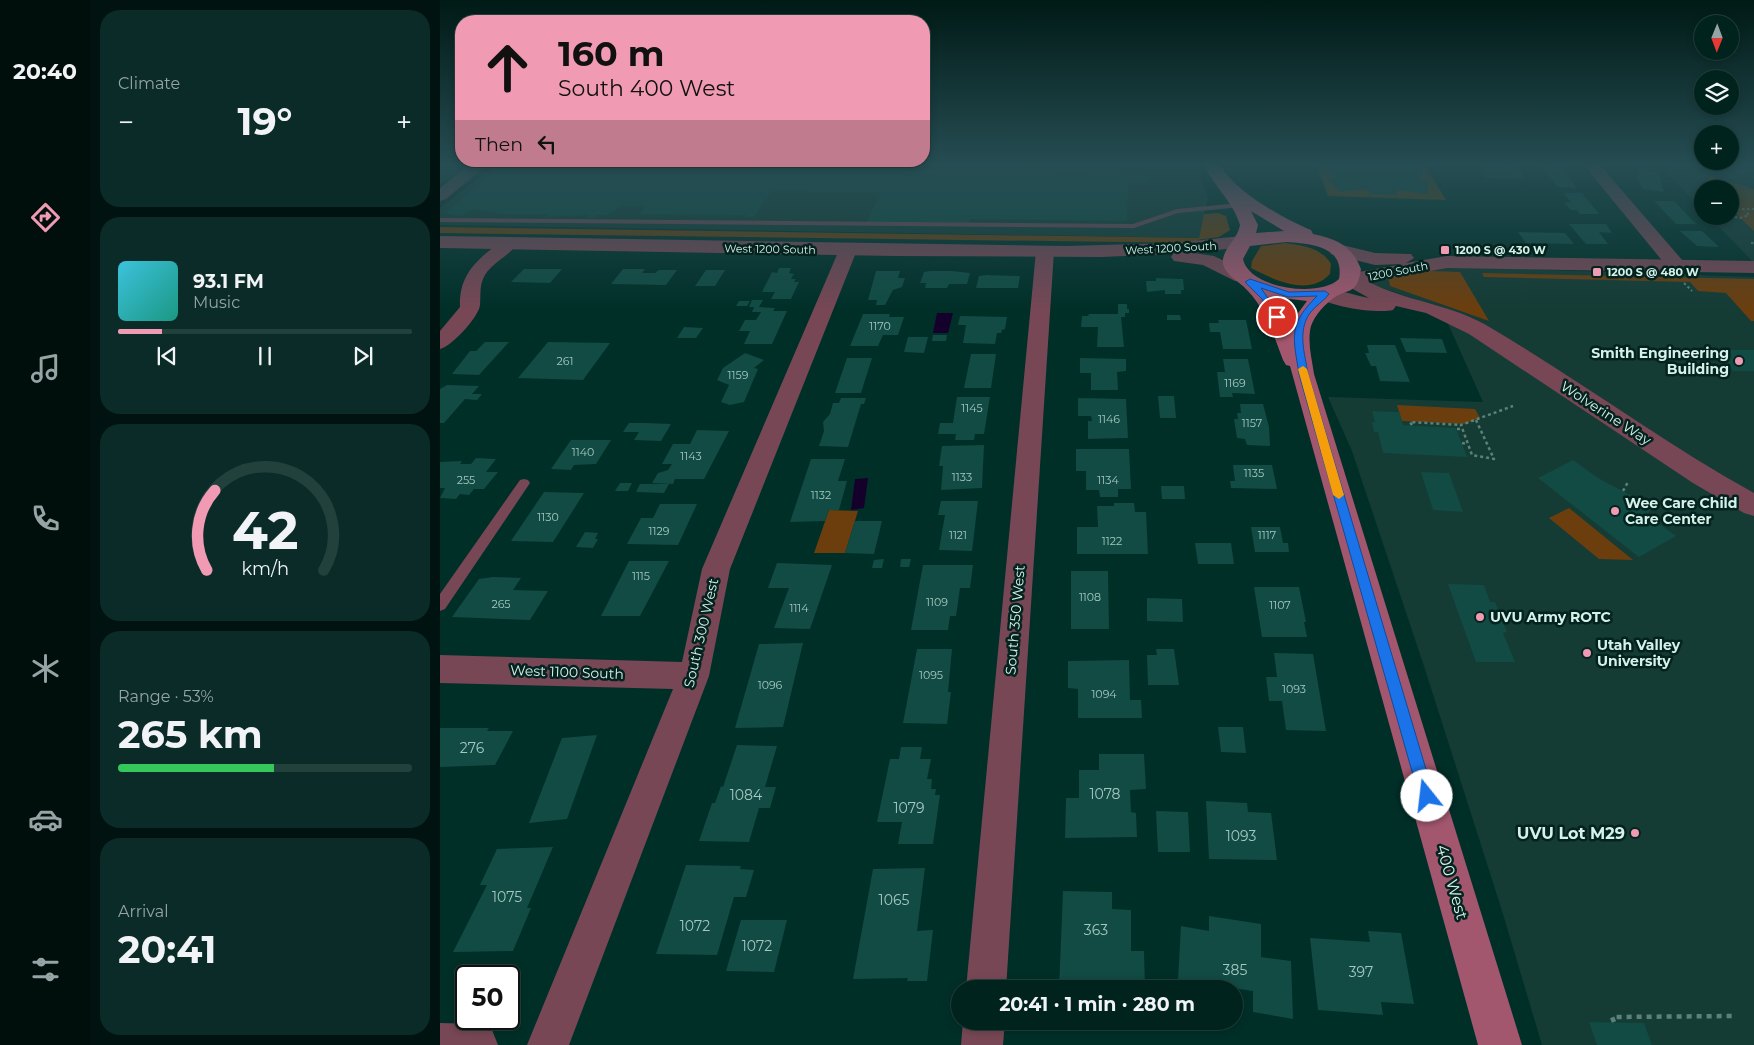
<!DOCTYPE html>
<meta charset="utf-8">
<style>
:root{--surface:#00231e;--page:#0a2b27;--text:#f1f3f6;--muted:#95a4a4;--line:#22403c;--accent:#f19ab3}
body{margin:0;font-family:Montserrat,sans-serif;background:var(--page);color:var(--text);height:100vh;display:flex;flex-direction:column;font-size:19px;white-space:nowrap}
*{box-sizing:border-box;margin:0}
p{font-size:16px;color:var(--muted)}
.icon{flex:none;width:28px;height:28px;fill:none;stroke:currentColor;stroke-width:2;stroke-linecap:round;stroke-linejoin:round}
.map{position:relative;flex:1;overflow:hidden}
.side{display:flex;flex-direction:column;gap:10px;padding:10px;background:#001310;width:350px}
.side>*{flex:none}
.banner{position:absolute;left:15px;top:15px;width:475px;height:152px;border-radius:20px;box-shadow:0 2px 8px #0003,0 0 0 1px var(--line);background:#f19ab3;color:#111;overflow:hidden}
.needle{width:32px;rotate:181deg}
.tools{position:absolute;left:1254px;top:15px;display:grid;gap:10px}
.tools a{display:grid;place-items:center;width:45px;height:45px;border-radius:50%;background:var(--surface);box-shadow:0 2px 8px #0003,0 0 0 1px var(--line);font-size:25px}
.speed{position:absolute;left:15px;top:965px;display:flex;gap:10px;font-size:25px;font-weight:700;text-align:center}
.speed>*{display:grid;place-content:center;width:65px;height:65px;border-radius:50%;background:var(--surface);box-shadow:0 2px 8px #0003,0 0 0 1px var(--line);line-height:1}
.speed .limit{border:2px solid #111;border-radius:8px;background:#fff;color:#111}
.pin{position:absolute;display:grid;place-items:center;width:42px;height:42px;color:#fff;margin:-21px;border:2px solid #fff;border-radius:50%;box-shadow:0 1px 5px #0007}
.me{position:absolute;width:55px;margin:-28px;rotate:344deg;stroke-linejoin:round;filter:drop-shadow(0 0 4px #0008)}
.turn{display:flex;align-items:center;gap:18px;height:105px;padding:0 20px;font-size:22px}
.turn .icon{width:65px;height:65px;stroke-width:2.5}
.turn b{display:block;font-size:35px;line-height:42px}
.then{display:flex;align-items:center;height:48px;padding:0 20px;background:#0003;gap:10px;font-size:19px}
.big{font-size:38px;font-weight:700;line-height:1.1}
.side .tile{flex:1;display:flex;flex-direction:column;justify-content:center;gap:8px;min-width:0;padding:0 18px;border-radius:20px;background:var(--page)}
.side .dial{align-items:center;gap:0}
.dial svg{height:130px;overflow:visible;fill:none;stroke:var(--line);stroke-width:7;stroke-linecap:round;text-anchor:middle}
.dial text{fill:var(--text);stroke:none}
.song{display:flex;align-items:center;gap:15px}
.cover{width:60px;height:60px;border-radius:8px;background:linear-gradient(135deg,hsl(190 70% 55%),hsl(170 70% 35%))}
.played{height:5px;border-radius:2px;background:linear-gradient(90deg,var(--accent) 15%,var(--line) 15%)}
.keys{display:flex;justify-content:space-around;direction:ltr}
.heat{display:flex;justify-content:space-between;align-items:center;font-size:28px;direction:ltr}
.charge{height:8px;border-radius:4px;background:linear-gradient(90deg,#34c759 53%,var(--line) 0)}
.trip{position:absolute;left:511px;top:980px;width:292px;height:50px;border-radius:25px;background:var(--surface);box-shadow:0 2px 8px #0003,0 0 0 1px var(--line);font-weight:700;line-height:50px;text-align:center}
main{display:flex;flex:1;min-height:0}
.dock{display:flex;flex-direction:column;width:90px;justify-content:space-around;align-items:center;background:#000e0c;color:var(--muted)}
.dock .icon{width:35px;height:35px}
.dock .current{color:var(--accent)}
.dock b{font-size:22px;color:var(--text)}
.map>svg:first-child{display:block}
.built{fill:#153b35}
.green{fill:#6c3e0e}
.water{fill:#14002b}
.building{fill:#114b43}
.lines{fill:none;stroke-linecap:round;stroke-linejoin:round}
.path-far2{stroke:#5a827b;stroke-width:2;stroke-dasharray:2.5 2.5;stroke-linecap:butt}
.path-far1{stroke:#5a827b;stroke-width:2.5;stroke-dasharray:3 3;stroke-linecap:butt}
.path{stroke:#5a827b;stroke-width:4.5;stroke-dasharray:5 5;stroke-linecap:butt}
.service{fill:#774755;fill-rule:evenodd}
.minor{fill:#774755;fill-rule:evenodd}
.tertiary{fill:#774755;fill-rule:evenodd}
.secondary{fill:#a3576f;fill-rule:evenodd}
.route{fill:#1a73e8;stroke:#114b97}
.slow{fill:#f59e0b}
.poi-dot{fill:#f19ab3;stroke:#04231e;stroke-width:2}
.labels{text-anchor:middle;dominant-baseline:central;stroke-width:5;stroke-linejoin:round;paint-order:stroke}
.far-street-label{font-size:11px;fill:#d4f1ea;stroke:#04231e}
.far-poi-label{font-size:11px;font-weight:bold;fill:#d4f1ea;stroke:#04231e;text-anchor:start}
.number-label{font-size:11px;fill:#a3c8c0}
.poi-label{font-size:14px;font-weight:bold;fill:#d4f1ea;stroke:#04231e;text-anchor:start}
.street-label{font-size:14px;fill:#d4f1ea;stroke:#04231e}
.near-number-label{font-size:14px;fill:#a3c8c0}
.near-poi-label{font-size:16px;font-weight:bold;fill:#d4f1ea;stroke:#04231e;text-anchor:end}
.near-street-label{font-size:16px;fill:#d4f1ea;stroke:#04231e}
</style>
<main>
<nav class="dock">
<b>20:40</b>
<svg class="icon current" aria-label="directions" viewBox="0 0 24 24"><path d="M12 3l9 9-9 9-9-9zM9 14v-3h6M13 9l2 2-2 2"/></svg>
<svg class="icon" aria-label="music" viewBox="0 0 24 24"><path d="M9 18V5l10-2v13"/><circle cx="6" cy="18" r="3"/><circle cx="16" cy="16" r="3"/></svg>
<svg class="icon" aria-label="phone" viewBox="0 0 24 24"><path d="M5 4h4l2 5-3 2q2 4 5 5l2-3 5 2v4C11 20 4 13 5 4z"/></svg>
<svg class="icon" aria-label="climate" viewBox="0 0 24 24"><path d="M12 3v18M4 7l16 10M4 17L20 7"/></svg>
<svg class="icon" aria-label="car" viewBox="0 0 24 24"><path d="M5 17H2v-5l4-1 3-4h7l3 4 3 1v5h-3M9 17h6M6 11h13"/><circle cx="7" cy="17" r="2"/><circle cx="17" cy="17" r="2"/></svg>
<svg class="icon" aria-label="filters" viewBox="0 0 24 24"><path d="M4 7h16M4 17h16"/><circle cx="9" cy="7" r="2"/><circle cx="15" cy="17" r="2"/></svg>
</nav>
<section class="side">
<div class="tile"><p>Climate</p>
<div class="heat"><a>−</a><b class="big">19°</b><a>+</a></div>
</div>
<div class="tile">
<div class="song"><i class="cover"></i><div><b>93.1 FM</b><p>Music</p></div></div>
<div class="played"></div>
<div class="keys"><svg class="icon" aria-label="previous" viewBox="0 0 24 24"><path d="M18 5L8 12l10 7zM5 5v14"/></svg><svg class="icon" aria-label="pause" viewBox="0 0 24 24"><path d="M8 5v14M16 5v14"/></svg><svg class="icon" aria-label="next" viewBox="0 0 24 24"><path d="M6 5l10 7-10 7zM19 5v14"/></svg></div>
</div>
<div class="tile dial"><svg viewBox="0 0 100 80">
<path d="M14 69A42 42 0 1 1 86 69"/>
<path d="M14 69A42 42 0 0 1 19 20" stroke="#f19ab3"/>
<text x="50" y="56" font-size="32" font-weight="700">42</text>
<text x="50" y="72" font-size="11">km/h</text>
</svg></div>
<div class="tile"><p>Range · 53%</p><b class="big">265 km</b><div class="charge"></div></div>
<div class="tile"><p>Arrival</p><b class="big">20:41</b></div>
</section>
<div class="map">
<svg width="1314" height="1045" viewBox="0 0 1314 1045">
<rect width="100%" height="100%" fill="#002f28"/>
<g class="built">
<polygon points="0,164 26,164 0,184"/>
<polygon points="57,164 755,164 768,197 759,238 0,225 0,208"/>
<polygon points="1238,164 1314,164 1314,263 1269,216 1290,216 1290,189 1262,189 1262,209 1225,171"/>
<polygon points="1017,267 1314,277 1314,1045 1102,1045 1063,914 984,666 912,451 888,397 1043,402 1001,308 930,284 967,271"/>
</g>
<g class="green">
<polygon points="876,164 984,164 1006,200 888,196"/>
<polygon points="1270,176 1314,189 1314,231 1290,208 1290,189 1270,189 1264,183"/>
<polygon points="778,213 786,216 790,230 779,237 757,240 758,243 0,233 0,227 759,238 764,214"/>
<path d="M845,243C862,245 882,248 891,264L890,274C869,297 834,280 811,268L812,261L821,246Z"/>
<polygon points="961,270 1020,272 1049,321 950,286 948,276"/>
<polygon points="1042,273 1314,279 1314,321 1311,321 1286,293 1258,291 1250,282 1044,277"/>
<polygon points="957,405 1035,409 1040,418 1024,424 962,421"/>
<polygon points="1129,508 1193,560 1159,559 1109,518"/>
<polygon points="389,510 418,511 405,553 374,553"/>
</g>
<g class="water">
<polygon points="497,313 513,313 508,333 493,333"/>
<polygon points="428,478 424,508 411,510 415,479"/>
</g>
<g class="building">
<polygon points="146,164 154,166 225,164 222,167 309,166 307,168 610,172 611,168 651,168 650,173 706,174 707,183 688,183 687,221 530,219 529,224 427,222 440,193 332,191 314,217 305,217 307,215 199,214 205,207 181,206 168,215 157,215 155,218 146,218 149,215 105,217 108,214 60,214 34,209 21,216 5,213 62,165"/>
<polygon points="886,164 976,164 982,168 978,180 988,181 987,194 957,190 957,195 931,194 926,189 900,192 888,179 896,178"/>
<polygon points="1298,164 1314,164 1314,179 1276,165"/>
<polygon points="1078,167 1085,179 1046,178 1041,168"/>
<polygon points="1102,167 1122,168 1137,188 1118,187"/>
<polygon points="1197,170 1218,172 1224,192 1203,189 1195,175 1199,176"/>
<polygon points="1123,193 1142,193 1159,214 1140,214 1137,210 1131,210 1124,203 1131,202"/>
<polygon points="1214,201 1234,201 1256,224 1236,224"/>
<polygon points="1129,224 1166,224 1172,233 1159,232 1168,244 1146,244"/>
<polygon points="1240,231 1262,231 1279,247 1257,246"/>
<polygon points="1078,232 1125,233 1134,244 1086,243"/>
<polygon points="339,268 351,268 349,273 354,274 351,279 356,279 354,282 359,282 351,299 331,299 335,292 322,292 332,272 337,273"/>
<polygon points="84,269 122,269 110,283 71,282"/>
<polygon points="183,269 205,269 202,273 215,273 219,270 237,270 226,285 171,284"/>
<polygon points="266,270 285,270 275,286 255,286"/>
<polygon points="436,271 460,271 458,278 465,278 462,287 453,290 445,305 436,305 437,300 428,300"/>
<polygon points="490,271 512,271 530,273 527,284 509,284 507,288 485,288 486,283 480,283 484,272"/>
<polygon points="539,276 547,275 580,276 578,288 536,288"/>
<polygon points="716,278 743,279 744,290 741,290 741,294 725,294 725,290 707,292 706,281 716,281"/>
<polygon points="312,300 323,300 319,307 335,308 333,311 347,311 332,344 304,344 310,331 299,331 305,320 316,320 321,312 312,312 314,307 309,307"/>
<polygon points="299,301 310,301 307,306 296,306"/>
<polygon points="678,304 687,304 687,309 689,309 689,313 685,313 685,317 681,317 684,347 657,347 658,327 641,327 642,316 648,316 649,314 678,314"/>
<polygon points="423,314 450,314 449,317 464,317 458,335 443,335 438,346 410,346"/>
<polygon points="727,315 740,315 741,320 727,320"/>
<polygon points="520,316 567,317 565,329 562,330 561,333 557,333 555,344 523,343 526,325 518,325"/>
<polygon points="778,320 806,320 812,349 783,349 780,332 770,332 769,323 779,323"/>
<polygon points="244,327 263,328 256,338 237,338"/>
<polygon points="493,335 507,335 506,341 492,341"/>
<polygon points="468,337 488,337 484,353 464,352"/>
<polygon points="960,338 1002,339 1007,353 966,352"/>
<polygon points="45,342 69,342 39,375 12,374 30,351 36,351"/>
<polygon points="108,342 170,343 143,380 78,378"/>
<polygon points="927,345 955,345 970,382 940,381 936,366 931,366 925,353 929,353"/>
<polygon points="1274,350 1314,350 1314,371 1293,371"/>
<polygon points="305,353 324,360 314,368 318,369 304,402 290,405 281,402 289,385 277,380 283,368"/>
<polygon points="531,354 556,354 551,388 524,388"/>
<polygon points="407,358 432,358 421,393 395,393"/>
<polygon points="640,358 686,359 686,371 677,372 678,390 651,390 651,373 640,373"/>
<polygon points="783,359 808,359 815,394 792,393 793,397 780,397 777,372 785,372"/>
<polygon points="7,385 39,386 32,394 42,394 37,400 25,399 4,423 0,423 0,389"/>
<polygon points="718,396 734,396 736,418 720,418"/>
<polygon points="517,397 550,397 544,434 535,434 534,440 515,440 516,434 498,434 500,423 513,423"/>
<polygon points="401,398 426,398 424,404 421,404 408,447 379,446 384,431 383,422 390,414 393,403 399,403"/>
<polygon points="638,398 686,399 688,438 648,439 648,421 652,421 651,416 638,416"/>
<polygon points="800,404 823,404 829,427 830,446 807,445 805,439 797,438 794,419 798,419 797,413 801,413"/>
<polygon points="932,411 959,412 963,425 1016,428 1027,457 943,453 938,432 934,432 932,422 935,422"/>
<polygon points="189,423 205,423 231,424 221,441 194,440 199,432 183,432"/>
<polygon points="257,430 289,431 264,479 235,479 233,484 212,483 218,473 228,470 232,464 222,464 233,444 250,444"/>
<polygon points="131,440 171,440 156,464 134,465 131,470 111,469"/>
<polygon points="544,445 542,488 501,490 503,466 499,466 502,446"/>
<polygon points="636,449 689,449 691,489 678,489 678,497 660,497 659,490 646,490 646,471 636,471"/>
<polygon points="36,458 56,459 46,472 58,472 44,489 34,489 29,495 20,494 16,499 0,498 5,488 0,488 0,462 22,461 20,464 31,464"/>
<polygon points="371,459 405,459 398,481 407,481 399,510 389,510 385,521 350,522"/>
<polygon points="1133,460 1158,478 1213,507 1207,515 1236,536 1199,557 1098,478"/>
<polygon points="793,465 832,465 837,489 791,488 790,481 795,481"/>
<polygon points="981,472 1009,473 1023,512 993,510"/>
<polygon points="180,483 192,483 188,491 175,491"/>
<polygon points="200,484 229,484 224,493 196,492"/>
<polygon points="721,486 744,486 745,499 722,499"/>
<polygon points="104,492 144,493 113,542 71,541"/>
<polygon points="501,501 538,501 532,551 499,550 505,515 498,515"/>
<polygon points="674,503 694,503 695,512 706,512 708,554 637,554 637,527 658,527 657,506 674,506"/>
<polygon points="220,504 257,504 238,545 187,544 201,518 213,518"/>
<polygon points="415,521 442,521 434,554 405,553"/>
<polygon points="811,527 840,527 843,543 848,543 849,552 815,552"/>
<polygon points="145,532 158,533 155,539 158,539 153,548 136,547"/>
<polygon points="755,543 791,543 794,564 758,564"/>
<polygon points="444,559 442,568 432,568 434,560"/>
<polygon points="461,559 471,559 469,567 460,567"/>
<polygon points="189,561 229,561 200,616 161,616"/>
<polygon points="337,563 392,565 370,629 334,628 349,588 328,588"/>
<polygon points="483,565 533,565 530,588 520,588 516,616 510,616 508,630 471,630"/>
<polygon points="631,571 668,571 669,629 631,629"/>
<polygon points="53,577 81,578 73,590 108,591 90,620 12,617 39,579"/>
<polygon points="1008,584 1044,585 1050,602 1055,602 1067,632 1063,633 1075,662 1036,662"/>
<polygon points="814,587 859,587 866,622 864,622 867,637 822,637"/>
<polygon points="707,598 742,599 743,622 707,621"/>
<polygon points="363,643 343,727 295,728 319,644"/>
<polygon points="477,649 512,649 508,692 511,692 507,724 463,723"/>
<polygon points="716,649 734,649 739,685 708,685 707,655 717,655"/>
<polygon points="834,653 873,654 886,731 846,730 842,701 829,701 826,677 837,677"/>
<polygon points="689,660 690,700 701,700 702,718 638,718 638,689 628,688 628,661"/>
<polygon points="778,727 803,727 806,753 781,752"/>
<polygon points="0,728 49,728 47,731 73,731 55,765 0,767"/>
<polygon points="157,735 127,819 89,823 122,738"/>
<polygon points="297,745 337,746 325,787 336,787 330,808 319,808 309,842 259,841 272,803 275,803 281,786 283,787"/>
<polygon points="461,747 482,747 480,759 491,759 487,779 492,779 491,789 496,789 495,795 500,795 493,844 458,844 462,822 437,822 450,759 459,759"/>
<polygon points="659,754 704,754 706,789 690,790 691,812 696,813 697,837 625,838 626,798 639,798 639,770 659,770"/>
<polygon points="766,801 807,803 808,812 831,813 837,860 769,859"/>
<polygon points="716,811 748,812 750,852 718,852"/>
<polygon points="113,847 87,908 91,908 73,951 13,952 47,885 40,885 57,849"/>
<polygon points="246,865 301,866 300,869 314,870 306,897 294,897 277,955 216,954"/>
<polygon points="485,868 477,931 493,930 487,981 467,981 468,978 413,979 433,869"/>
<polygon points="623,891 672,892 672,909 691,910 691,951 704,951 705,989 619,989"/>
<polygon points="769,916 821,924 821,957 851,961 853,1019 813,1012 813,991 738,980 741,926 769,931"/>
<polygon points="301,920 347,920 334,972 286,971"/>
<polygon points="928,931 961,933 974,1004 941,1002 943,1015 878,1010 870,938 930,942"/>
<polygon points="1149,1022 1204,1023 1212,1045 1157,1045"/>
</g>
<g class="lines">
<g class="path-far2">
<polyline points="1292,209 1314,209"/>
<polyline points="1290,216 1300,218 1309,215 1305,211"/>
<polyline points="1311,243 1314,243"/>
<polyline points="1244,283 1252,291"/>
</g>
<g class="path-far1">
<polyline points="1036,420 1054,459 1032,455 1021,425 1073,406"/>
<polyline points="972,425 970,422 1021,425"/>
<polyline points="1017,429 1023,429"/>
<polyline points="1022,443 1028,444"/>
<polyline points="1183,491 1188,482"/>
</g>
<polyline class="path" points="1174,1022 1172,1017 1296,1016"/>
<g class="service">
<polygon points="799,203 802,203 802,207 738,213 694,228 0,222 0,218 693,224 737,209"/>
<polygon points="84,479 88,480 90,483 88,486 5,609 0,611 0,594 80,480"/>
</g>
<g class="minor">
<polygon points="30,164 48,164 6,199 0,201 0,188"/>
<polygon points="1143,164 1159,164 1243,261 1245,265 1243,269 1229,269"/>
<path d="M69,238L75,239L78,243C69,256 53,262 45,275C39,285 41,294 40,305C39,317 11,347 0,349V331L20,307C19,281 30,266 50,250C56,245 61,240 69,238Z"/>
<polygon points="408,245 414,246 417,250 290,569 269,676 129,1045 87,1045 233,689 0,683 0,655 242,662 262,569 399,250 402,246"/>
<polygon points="605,246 611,247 614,251 566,989 526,989 596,251 599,247"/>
<polygon points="523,1021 565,1021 563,1045 521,1045"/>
<polygon points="0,1023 37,1024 52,1030 58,1045 0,1045"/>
</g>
<g class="tertiary">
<polygon points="0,236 626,246 732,243 802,236 809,238 811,242 809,246 754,253 774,256 809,273 812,277 809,281 795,281 763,265 734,261 731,257 733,254 661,257 455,256 0,248"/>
<path d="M898,244L935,253L971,254L974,258L966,263L1007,256L1314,261V273L1007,268L929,282C966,301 1009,304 1046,325C1137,378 1222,442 1314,493V516L1304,513L1253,483L1029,334L986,313L956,306L953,310C939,314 884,307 875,294L878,290C891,286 914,296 929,298L902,283L899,279L902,275L963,264L935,265L891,254L889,250L891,246Z"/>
</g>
<path class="secondary" d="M764,164H780C792,190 844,219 871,230L873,234C897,239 912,246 921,269C917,297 907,287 891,300C882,307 871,320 870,331C868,345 872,360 874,374L1082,1045H1038L850,366L846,365L843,360C833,334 825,306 803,286C796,280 781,271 783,259C785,247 798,238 800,225C793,201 773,186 764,164ZM811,211L844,231L816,233L818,225ZM847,242C871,244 905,246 899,279C880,298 809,289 803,259L810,246ZM834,297L867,301L850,324L844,310Z"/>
</g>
<linearGradient id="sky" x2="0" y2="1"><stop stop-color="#001a16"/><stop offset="0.53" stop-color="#264d53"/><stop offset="1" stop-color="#264d53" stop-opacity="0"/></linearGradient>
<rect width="1314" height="310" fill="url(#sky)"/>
<path class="route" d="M810,279L849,292L885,291L889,294C884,301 875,306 870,313C857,331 865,354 868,374L994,796L992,801L987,803L981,801L979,796L859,374C853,336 848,325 877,296L848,297L821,288L841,317L834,319L822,299L805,282Z"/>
<polygon class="slow" points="863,366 867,369 904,495 899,499 893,495 858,369"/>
<g class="poi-dot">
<rect x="1000" y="245" width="10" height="10" rx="2.5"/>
<rect x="1152" y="267" width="10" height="10" rx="2.5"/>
<circle cx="1299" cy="361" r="5"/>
<circle cx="1175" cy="511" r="5"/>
<circle cx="1040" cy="617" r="5"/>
<circle cx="1147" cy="653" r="5"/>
<circle cx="1195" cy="833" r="5"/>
</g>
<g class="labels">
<g class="far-street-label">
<text transform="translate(731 248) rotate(-3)">West 1200 South</text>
<text transform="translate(330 249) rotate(1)">West 1200 South</text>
<text transform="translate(958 271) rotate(-11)">1200 South</text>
</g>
<g class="far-poi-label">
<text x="1015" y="250">1200 S @ 430 W</text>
<text x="1167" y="272">1200 S @ 480 W</text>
</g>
<g class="number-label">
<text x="440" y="326">1170</text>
<text x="125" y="361">261</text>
<text x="298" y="375">1159</text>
<text x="795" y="383">1169</text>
<text x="532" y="408">1145</text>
<text x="669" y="419">1146</text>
<text x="812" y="423">1157</text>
<text x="143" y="452">1140</text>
<text x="251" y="456">1143</text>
<text x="814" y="473">1135</text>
<text x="522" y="477">1133</text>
<text x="26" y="480">255</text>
<text x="668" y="480">1134</text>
<text x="381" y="495">1132</text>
<text x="108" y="517">1130</text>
<text x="219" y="531">1129</text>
<text x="518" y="535">1121</text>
<text x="827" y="535">1117</text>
<text x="672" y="541">1122</text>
<text x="201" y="576">1115</text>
<text x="650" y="597">1108</text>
<text x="497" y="602">1109</text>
<text x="61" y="604">265</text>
<text x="840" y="605">1107</text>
<text x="359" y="608">1114</text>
<text x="491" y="675">1095</text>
<text x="330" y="685">1096</text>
<text x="854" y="689">1093</text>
<text x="664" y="694">1094</text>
</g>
<g class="poi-label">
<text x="1289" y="353" text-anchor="end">Smith Engineering<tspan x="1289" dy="16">Building</tspan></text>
<text x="1185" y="503">Wee Care Child<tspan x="1185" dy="16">Care Center</tspan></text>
<text x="1050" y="617">UVU Army ROTC</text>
<text x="1157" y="645">Utah Valley<tspan x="1157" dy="16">University</tspan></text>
</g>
<g class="street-label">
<text transform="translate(1166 413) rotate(33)">Wolverine Way</text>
<text transform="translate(575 620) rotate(-85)">South 350 West</text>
<text transform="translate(261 633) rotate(-77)">South 300 West</text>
<text transform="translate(127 672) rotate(2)">West 1100 South</text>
</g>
<g class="near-number-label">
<text x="32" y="748">276</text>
<text x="665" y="794">1078</text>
<text x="306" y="795">1084</text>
<text x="469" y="808">1079</text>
<text x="801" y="836">1093</text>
<text x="67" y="897">1075</text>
<text x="454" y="900">1065</text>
<text x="255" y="926">1072</text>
<text x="656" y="930">363</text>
<text x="317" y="946">1072</text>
<text x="795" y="970">385</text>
<text x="921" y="972">397</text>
</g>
<g class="near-poi-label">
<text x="1185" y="833">UVU Lot M29</text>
</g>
<g class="near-street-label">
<text transform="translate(1012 882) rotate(74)">400 West</text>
</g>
</g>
</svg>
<div class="tools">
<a><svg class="needle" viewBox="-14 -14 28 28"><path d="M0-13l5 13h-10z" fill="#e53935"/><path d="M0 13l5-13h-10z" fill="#95a4a4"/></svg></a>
<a><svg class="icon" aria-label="layers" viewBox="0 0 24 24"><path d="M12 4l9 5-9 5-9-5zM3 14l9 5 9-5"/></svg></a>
<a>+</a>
<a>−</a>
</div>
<div class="speed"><div class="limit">50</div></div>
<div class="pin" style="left:837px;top:317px;background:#d93025"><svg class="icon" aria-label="arrive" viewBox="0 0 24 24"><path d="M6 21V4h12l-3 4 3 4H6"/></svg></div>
<svg class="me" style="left:987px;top:796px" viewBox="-20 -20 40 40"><circle r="19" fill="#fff"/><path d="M0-13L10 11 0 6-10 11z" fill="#1a73e8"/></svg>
<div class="trip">20:41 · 1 min · 280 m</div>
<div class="banner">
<div class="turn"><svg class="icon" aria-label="ahead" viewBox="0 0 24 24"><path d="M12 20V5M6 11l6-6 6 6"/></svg><div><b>160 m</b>South 400 West</div></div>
<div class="then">Then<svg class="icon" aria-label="left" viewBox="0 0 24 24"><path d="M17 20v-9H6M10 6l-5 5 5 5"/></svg></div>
</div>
</div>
</main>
